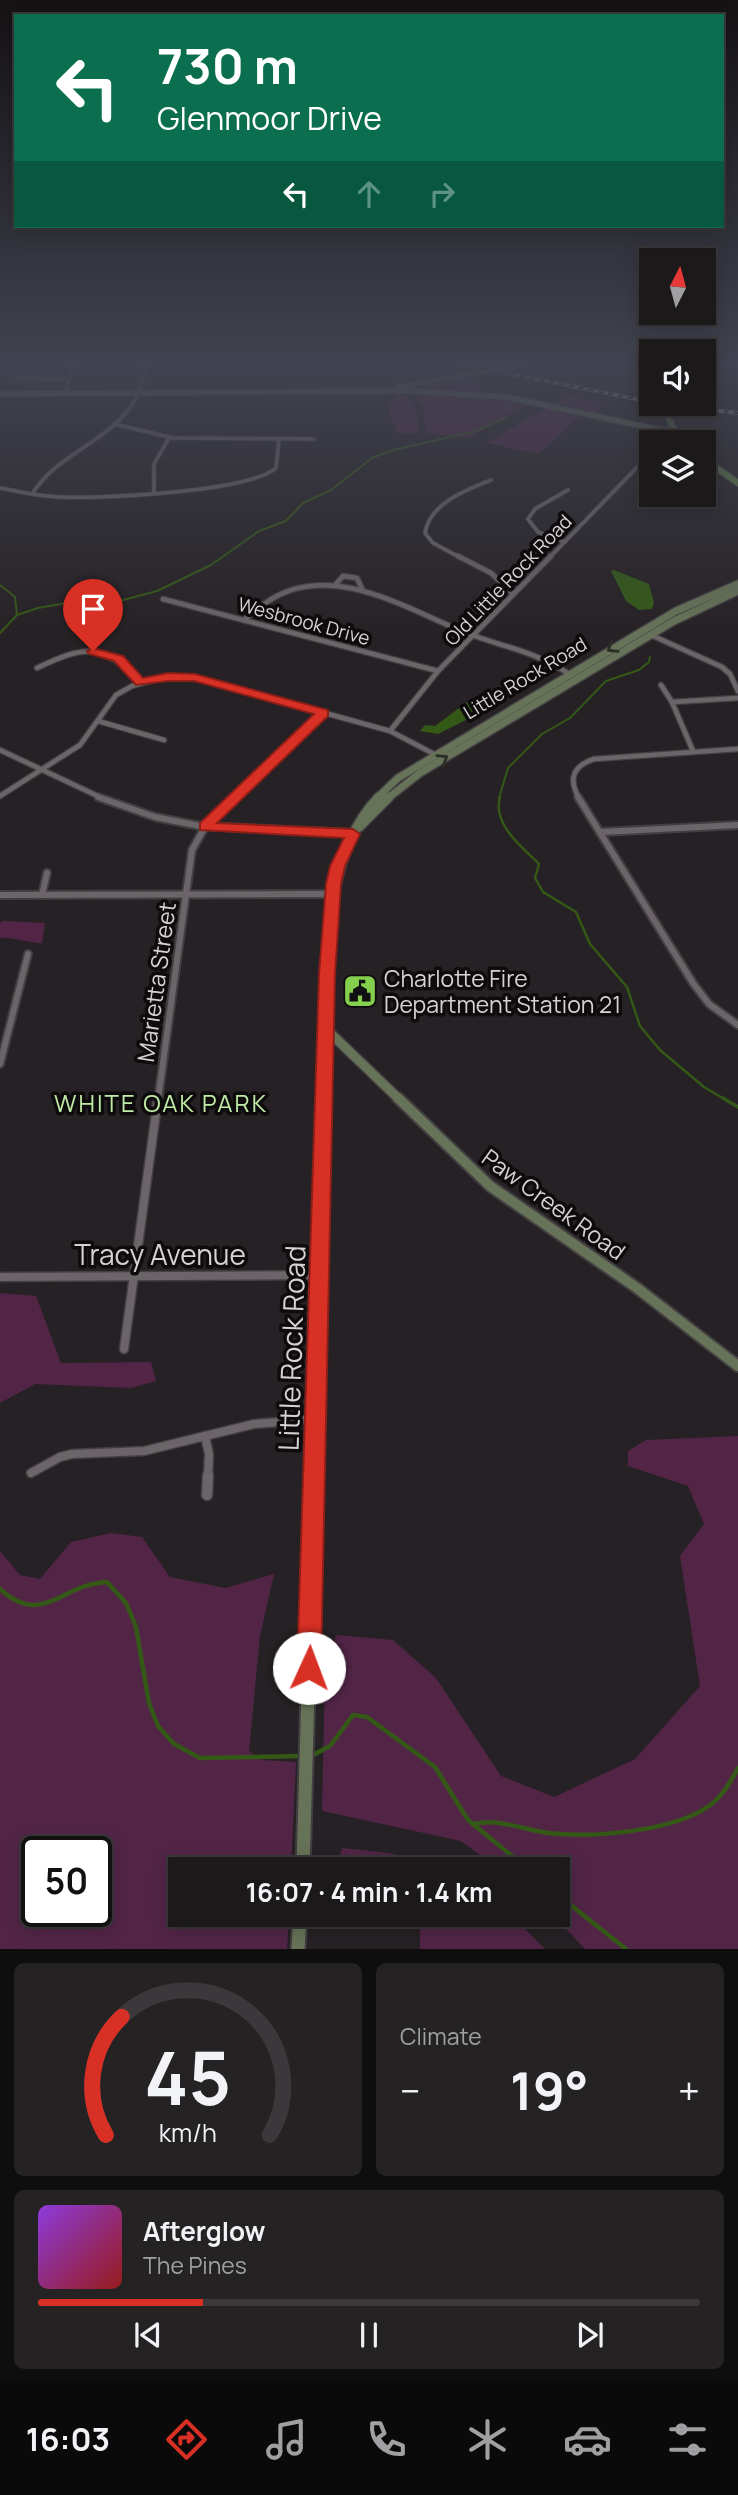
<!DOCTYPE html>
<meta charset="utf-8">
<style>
:root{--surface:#1c191b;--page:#252224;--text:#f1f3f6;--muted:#a0a0a3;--line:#3a383a;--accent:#d93025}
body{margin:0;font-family:Manrope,sans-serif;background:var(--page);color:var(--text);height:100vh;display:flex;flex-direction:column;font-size:26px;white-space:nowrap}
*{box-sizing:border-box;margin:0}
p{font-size:23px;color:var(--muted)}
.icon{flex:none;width:38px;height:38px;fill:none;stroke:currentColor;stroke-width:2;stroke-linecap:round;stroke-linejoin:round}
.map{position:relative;height:1949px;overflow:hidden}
.drawer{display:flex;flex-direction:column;gap:14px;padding:14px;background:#0f0e0f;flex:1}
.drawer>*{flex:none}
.banner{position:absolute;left:14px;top:14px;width:710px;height:214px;border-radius:0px;box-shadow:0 4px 18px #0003,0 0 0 2px var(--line);background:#0b6e4f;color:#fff;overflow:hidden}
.needle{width:46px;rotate:6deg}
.controls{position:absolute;left:639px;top:248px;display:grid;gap:14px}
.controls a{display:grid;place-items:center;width:77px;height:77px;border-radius:0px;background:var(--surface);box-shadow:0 4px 18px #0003,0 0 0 2px var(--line);font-size:35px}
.speed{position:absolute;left:21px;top:1836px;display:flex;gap:14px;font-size:35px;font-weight:700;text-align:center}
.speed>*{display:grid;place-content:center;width:91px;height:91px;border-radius:50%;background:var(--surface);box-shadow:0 4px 18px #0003,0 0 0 2px var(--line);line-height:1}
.speed .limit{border:4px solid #111;border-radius:10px;background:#fff;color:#111}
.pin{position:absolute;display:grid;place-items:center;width:60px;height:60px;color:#fff;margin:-72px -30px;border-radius:50% 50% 50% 0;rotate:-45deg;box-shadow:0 0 7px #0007}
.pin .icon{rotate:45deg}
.me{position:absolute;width:77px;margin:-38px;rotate:2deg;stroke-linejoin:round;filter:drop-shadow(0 0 5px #0008)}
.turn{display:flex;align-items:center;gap:24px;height:147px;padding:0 28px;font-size:32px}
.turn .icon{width:91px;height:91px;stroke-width:2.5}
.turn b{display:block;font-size:49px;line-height:60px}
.lanes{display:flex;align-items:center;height:66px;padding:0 28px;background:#0003;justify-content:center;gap:35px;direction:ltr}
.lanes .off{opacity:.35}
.big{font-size:52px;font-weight:700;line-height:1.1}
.drawer .widget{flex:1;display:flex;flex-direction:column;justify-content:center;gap:10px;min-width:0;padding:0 24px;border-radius:10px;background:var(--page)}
.drawer .dial{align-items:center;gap:0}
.dial svg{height:182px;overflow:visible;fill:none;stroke:var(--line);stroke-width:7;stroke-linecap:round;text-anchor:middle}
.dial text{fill:var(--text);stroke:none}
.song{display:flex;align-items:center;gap:21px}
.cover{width:84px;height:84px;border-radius:10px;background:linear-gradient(135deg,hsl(270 70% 55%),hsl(0 70% 35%))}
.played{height:7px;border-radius:4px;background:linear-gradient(90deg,var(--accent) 25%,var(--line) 25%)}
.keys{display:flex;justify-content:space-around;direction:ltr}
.heat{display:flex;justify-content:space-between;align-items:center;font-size:38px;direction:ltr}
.drawer .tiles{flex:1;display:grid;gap:14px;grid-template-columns:1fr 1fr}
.widget:last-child{grid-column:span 2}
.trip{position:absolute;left:168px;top:1857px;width:402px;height:70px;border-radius:0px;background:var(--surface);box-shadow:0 4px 18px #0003,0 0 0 2px var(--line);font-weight:700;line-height:70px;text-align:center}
.menu{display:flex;height:112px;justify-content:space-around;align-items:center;background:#0b0a0b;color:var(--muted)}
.menu .icon{width:49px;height:49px}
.menu .on{color:var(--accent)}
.menu b{font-size:32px;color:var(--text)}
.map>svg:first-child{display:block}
.green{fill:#522547;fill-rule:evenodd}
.water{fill:#345917}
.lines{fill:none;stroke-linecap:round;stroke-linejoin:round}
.stream-far3{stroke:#345917;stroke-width:2}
.stream-far2{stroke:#345917;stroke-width:2.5}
.stream-far1{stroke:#345917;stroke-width:3.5}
.stream{stroke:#345917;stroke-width:4.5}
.street-far4-casing{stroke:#423e41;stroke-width:5}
.street-far3-casing{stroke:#423e41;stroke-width:7}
.street-far2-casing{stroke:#423e41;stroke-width:10}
.street-far1-casing{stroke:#423e41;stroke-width:11}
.street-casing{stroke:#423e41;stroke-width:13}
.secondary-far4-casing{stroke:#423e41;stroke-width:7}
.secondary-far3-casing{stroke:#423e41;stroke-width:10}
.secondary-far2-casing{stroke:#423e41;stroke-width:12}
.secondary-far1-casing{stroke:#423e41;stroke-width:14}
.secondary-casing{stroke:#423e41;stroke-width:17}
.primary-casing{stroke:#423e41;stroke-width:8}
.street-far4{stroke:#6b6468;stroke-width:3.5}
.street-far3{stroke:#6b6468;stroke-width:4.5}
.street-far2{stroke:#6b6468;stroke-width:6}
.street-far1{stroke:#6b6468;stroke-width:8}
.street{stroke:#6b6468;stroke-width:10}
.secondary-far4{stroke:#677358;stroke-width:5}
.secondary-far3{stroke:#677358;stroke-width:7}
.secondary-far2{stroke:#677358;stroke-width:9}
.secondary-far1{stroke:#677358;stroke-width:10}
.secondary{stroke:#677358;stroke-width:13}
.primary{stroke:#638349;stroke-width:6}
.rail-casing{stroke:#b2aeb1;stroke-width:3.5}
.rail{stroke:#0e0b0d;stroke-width:2;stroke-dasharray:5;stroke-linecap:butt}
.primary-bridge-casing{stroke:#423e41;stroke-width:8;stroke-linecap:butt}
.primary-bridge{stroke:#638349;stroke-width:6}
.oneway{stroke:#2d2f27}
.route{fill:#d93025;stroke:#8d1f18;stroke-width:2}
.labels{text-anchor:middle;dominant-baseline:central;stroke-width:7;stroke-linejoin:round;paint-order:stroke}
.far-street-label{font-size:19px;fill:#d5d1d4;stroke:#0e0b0d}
.poi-label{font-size:23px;fill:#d5d1d4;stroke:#0e0b0d;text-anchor:start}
.street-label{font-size:23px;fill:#d5d1d4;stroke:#0e0b0d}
.neighbourhood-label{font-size:24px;letter-spacing:2px;fill:#c0eba7;stroke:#0e0b0d}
.near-street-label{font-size:28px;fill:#d5d1d4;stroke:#0e0b0d}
</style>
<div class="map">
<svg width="738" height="1949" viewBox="0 0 738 1949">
<rect width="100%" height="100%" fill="#262124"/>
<g class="green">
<polygon points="465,377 473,378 479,392 431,389 426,384"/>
<polygon points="403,392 415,406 419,433 397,433 387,405 393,402 396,394"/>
<polygon points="412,392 479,395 530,403 468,438 426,433 423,407"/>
<polygon points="567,396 569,396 605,403 594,413 553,404"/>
<polygon points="547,407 581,414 539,454 487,443"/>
<path d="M3,921L45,923L42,943C29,943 10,936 0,938V923Z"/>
<polygon points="0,1293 36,1296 61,1363 151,1362 156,1381 131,1388 35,1384 0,1403"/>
<polygon points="738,1436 738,1949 585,1949 553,1915 558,1914 558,1869 499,1869 461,1841 322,1811 325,1677 336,1635 393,1640 436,1678 501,1776 554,1797 635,1759 700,1686 680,1556 704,1524 688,1486 628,1466 628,1451 646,1440"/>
<path d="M111,1533L142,1537L170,1577L225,1588L274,1574L260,1636L249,1751L263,1760L296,1762L291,1869H180V1914L289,1915L287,1949H0V1551L20,1575L40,1579L71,1542ZM37,1852H96V1911H37Z"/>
<polygon points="342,1848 389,1853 454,1869 337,1869"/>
<polygon points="420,1915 511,1915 545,1949 420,1949"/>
</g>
<g class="water">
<polygon points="614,570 649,584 654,603 652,609 639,610 626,601 611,571"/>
<polygon points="467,702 486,710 438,734 420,731 425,725 435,726"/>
</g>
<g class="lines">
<g class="stream-far3">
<polyline points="0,585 15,597 17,615"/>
<polyline points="0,633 17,615 38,608 66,603 108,604 157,591 211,565 259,531 286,521 303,503 331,490 372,458 393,450 476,431 508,417"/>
<polyline points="499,798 508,768 542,734 570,718 606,681 639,670 649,662 650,657"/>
</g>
<path class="stream-far2" d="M500,797C492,824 522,847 539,864L535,878L543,892L576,912L590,944L627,987L640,1026L660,1050L704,1087L726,1100"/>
<polyline class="stream-far1" points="723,1098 738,1107"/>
<g class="stream">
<path d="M0,1589C43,1628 60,1584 107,1582L126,1603L136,1627L149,1703L158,1726L174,1744L200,1758L301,1756"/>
<polyline points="311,1756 330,1746 353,1715 367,1717 435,1767 468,1820 528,1869"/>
<path d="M474,1824C497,1818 525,1830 548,1833C591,1838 672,1832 709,1806C722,1797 731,1781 738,1768"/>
<polyline points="558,1895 626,1949"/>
</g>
<g class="street-far4-casing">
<g id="street-far4">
<polyline points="17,378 69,379"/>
<polyline points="65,394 74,364"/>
<polyline points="114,424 173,438 314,439"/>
<polyline points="659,443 666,433 672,431"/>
<path d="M0,488C19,492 39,496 59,497C99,499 249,492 276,468L279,439"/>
<polyline points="154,493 154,464 169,438"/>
<path d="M32,494C57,454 106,443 132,405C140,393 143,378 147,364"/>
<polyline points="565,542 538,532 528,519 535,509 568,490"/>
<path d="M461,558L433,543L425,533C430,503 466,490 491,480"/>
<polyline points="549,558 651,453"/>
</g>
</g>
<g class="street-far3-casing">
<g id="street-far3">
<polyline points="458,556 491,573 513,594"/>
<polyline points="335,585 343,576 357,578 363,591"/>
<polyline points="163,599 438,671"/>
<path d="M244,620C252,613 261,606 270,600C333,560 410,611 469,634C507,648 534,651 569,674"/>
<polyline points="651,635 722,667 730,674 738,691"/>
<path d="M37,668C85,645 102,643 141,682"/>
<polyline points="661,685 672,702"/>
<polyline points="98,721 164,740"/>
<polyline points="390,731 438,671 551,556"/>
<polyline points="0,750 102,798"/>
<polyline points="693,751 672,702 738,698"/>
<polyline points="0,796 80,745 116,695 132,686 161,678 202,679 390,731 434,754"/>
<polyline points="235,798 323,713"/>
<path d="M579,798C568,779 573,766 594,759L738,749"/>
</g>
</g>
<g class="street-far2-casing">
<g id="street-far2">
<polyline points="98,797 155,817 200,826 353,833"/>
<polyline points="578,797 693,983 709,1004 738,1025"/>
<polyline points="601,832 738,825"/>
<polyline points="0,895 332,894"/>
<polyline points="42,895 47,873"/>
<polyline points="0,1064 28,954"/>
<polyline points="158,1100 192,850 205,827 237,797"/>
</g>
</g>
<g class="street-far1-casing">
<g id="street-far1">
<polyline points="0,1277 320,1275"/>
<polyline points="124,1349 158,1098"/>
<polyline points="205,1436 209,1454 208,1477"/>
<polyline points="31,1473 60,1457 72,1454 144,1451 254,1424 316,1419"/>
</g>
</g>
<g class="street-casing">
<polyline id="street" points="207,1495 208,1475"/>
</g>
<g class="secondary-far4-casing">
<g id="secondary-far4">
<polyline points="398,387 524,364"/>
<polyline points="398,390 506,397 661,430 674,430"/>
<polyline points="0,394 401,391"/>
</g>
</g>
<g class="secondary-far3-casing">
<g id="secondary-far3">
<polyline points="377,798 398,778 676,611 738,584"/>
<polyline points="388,798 420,773 674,621 738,591"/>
</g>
</g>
<g class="secondary-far2-casing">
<g id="secondary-far2">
<polyline points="359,827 389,797"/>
<polyline points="327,1030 400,1100"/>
<path d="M324,1100C326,1011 313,863 379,797"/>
</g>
</g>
<g class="secondary-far1-casing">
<g id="secondary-far1">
<polyline points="398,1098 490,1186 637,1288 738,1366"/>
<polyline points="314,1477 324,1098"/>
</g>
</g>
<g class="secondary-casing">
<g id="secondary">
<polyline points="303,1869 314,1475"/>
<polyline points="298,1949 300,1914"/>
</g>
</g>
<g class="primary-casing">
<g id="primary">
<polyline points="641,364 651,378"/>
<polyline points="666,410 672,426 684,443"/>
<polyline points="704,459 738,483"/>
</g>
</g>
<use href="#street-far4" class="street-far4"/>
<use href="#street-far3" class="street-far3"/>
<use href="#street-far2" class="street-far2"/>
<use href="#street-far1" class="street-far1"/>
<use href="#street" class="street"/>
<use href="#secondary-far4" class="secondary-far4"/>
<use href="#secondary-far3" class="secondary-far3"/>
<use href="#secondary-far2" class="secondary-far2"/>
<use href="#secondary-far1" class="secondary-far1"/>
<use href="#secondary" class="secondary"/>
<use href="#primary" class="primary"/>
<g class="rail-casing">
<g id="rail">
<polyline points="461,364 651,402"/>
<polyline points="664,404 738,413"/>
</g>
</g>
<use href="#rail" class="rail"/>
<g class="primary-bridge-casing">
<polyline id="primary-bridge" points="664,404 666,410"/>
</g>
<use href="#primary-bridge" class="primary-bridge"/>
</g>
<defs><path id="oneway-chevron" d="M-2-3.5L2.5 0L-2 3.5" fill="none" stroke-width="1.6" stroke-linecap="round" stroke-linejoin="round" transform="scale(1.75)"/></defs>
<g class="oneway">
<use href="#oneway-chevron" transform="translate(612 648) rotate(149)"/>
<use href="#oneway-chevron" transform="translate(443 759) rotate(-31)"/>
</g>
<linearGradient id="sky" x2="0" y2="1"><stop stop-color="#151214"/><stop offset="0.57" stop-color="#414350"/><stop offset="1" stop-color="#414350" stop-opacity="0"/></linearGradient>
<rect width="738" height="637" fill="url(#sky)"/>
<polygon class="route" points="93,648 123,656 143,678 168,673 195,674 328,710 328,716 217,823 353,829 360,834 345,866 341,884 335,974 321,1668 317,1676 309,1680 300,1676 297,1668 319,974 326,884 330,866 344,838 200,830 200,823 314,714 194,681 168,681 136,685 114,661 89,654 87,651"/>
<defs>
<g id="civic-square" transform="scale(1.75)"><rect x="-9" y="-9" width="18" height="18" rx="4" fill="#84cf4d" stroke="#0e0b0d"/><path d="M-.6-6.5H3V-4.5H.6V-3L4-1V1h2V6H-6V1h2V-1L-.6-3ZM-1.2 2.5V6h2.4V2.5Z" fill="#111"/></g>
</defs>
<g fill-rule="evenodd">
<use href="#civic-square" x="360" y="991"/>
</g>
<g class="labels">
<g class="far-street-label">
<text transform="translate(508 580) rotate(-46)">Old Little Rock Road</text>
<text transform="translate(304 621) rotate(15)">Wesbrook Drive</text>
<text transform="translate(525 678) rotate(-31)">Little Rock Road</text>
</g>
<g class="poi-label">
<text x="384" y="978">Charlotte Fire<tspan x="384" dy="26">Department Station 21</tspan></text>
</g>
<g class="street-label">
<text transform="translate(156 982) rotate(-82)">Marietta Street</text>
<text transform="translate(554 1204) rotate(36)">Paw Creek Road</text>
</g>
<g class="neighbourhood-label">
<text x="161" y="1102">WHITE OAK PARK</text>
</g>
<g class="near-street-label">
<text x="160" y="1254">Tracy Avenue</text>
<text transform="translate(291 1348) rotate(-88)">Little Rock Road</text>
</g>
</g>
</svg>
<div class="controls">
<a><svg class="needle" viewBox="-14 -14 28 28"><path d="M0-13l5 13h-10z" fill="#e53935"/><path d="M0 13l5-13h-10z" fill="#a0a0a3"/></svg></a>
<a><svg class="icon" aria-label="sound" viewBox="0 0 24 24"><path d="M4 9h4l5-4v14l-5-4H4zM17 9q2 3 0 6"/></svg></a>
<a><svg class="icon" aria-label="layers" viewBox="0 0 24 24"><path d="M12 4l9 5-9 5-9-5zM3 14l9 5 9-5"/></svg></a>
</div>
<div class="speed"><div class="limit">50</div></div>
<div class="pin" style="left:93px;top:651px;background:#d93025"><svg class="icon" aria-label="arrive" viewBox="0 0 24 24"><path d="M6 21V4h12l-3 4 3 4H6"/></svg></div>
<svg class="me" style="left:309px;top:1668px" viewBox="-20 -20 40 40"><circle r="19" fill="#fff"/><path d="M0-13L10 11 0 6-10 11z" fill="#d93025"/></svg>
<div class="trip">16:07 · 4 min · 1.4 km</div>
<div class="banner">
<div class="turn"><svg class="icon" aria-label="left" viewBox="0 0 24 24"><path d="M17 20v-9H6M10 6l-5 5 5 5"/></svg><div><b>730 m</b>Glenmoor Drive</div></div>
<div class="lanes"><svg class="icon" aria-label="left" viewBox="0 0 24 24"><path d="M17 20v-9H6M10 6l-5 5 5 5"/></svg><svg class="icon off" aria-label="ahead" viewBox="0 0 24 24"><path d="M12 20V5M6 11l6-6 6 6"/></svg><svg class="icon off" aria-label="right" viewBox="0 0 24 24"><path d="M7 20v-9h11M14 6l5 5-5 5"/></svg></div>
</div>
</div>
<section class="drawer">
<div class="tiles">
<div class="widget dial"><svg viewBox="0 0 100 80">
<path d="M14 69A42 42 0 1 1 86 69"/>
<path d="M14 69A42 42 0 0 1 21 17" stroke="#d93025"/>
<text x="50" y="56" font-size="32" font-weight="700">45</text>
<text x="50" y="72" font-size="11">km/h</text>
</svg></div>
<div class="widget"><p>Climate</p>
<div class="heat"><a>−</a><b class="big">19°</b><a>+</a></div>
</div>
<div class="widget">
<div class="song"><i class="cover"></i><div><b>Afterglow</b><p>The Pines</p></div></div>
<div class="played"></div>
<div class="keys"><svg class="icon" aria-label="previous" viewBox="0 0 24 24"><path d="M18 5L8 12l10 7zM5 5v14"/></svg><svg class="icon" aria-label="pause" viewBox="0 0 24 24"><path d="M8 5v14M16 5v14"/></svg><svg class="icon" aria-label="next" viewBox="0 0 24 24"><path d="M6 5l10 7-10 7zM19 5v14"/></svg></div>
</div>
</div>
</section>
<nav class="menu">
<b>16:03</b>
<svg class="icon on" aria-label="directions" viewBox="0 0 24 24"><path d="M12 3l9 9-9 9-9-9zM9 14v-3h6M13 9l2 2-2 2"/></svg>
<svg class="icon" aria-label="music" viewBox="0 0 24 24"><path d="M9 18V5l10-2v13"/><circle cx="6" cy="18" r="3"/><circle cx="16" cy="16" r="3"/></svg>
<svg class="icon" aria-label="phone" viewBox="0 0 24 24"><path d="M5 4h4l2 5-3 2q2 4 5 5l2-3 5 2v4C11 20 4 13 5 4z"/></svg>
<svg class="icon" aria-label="climate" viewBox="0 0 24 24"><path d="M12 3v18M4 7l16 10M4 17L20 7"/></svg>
<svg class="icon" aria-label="car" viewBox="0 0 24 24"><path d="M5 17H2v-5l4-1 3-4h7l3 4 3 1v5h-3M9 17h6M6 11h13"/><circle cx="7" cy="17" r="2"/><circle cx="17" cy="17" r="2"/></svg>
<svg class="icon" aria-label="filters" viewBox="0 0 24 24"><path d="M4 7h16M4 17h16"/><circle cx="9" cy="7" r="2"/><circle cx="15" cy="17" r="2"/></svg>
</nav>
